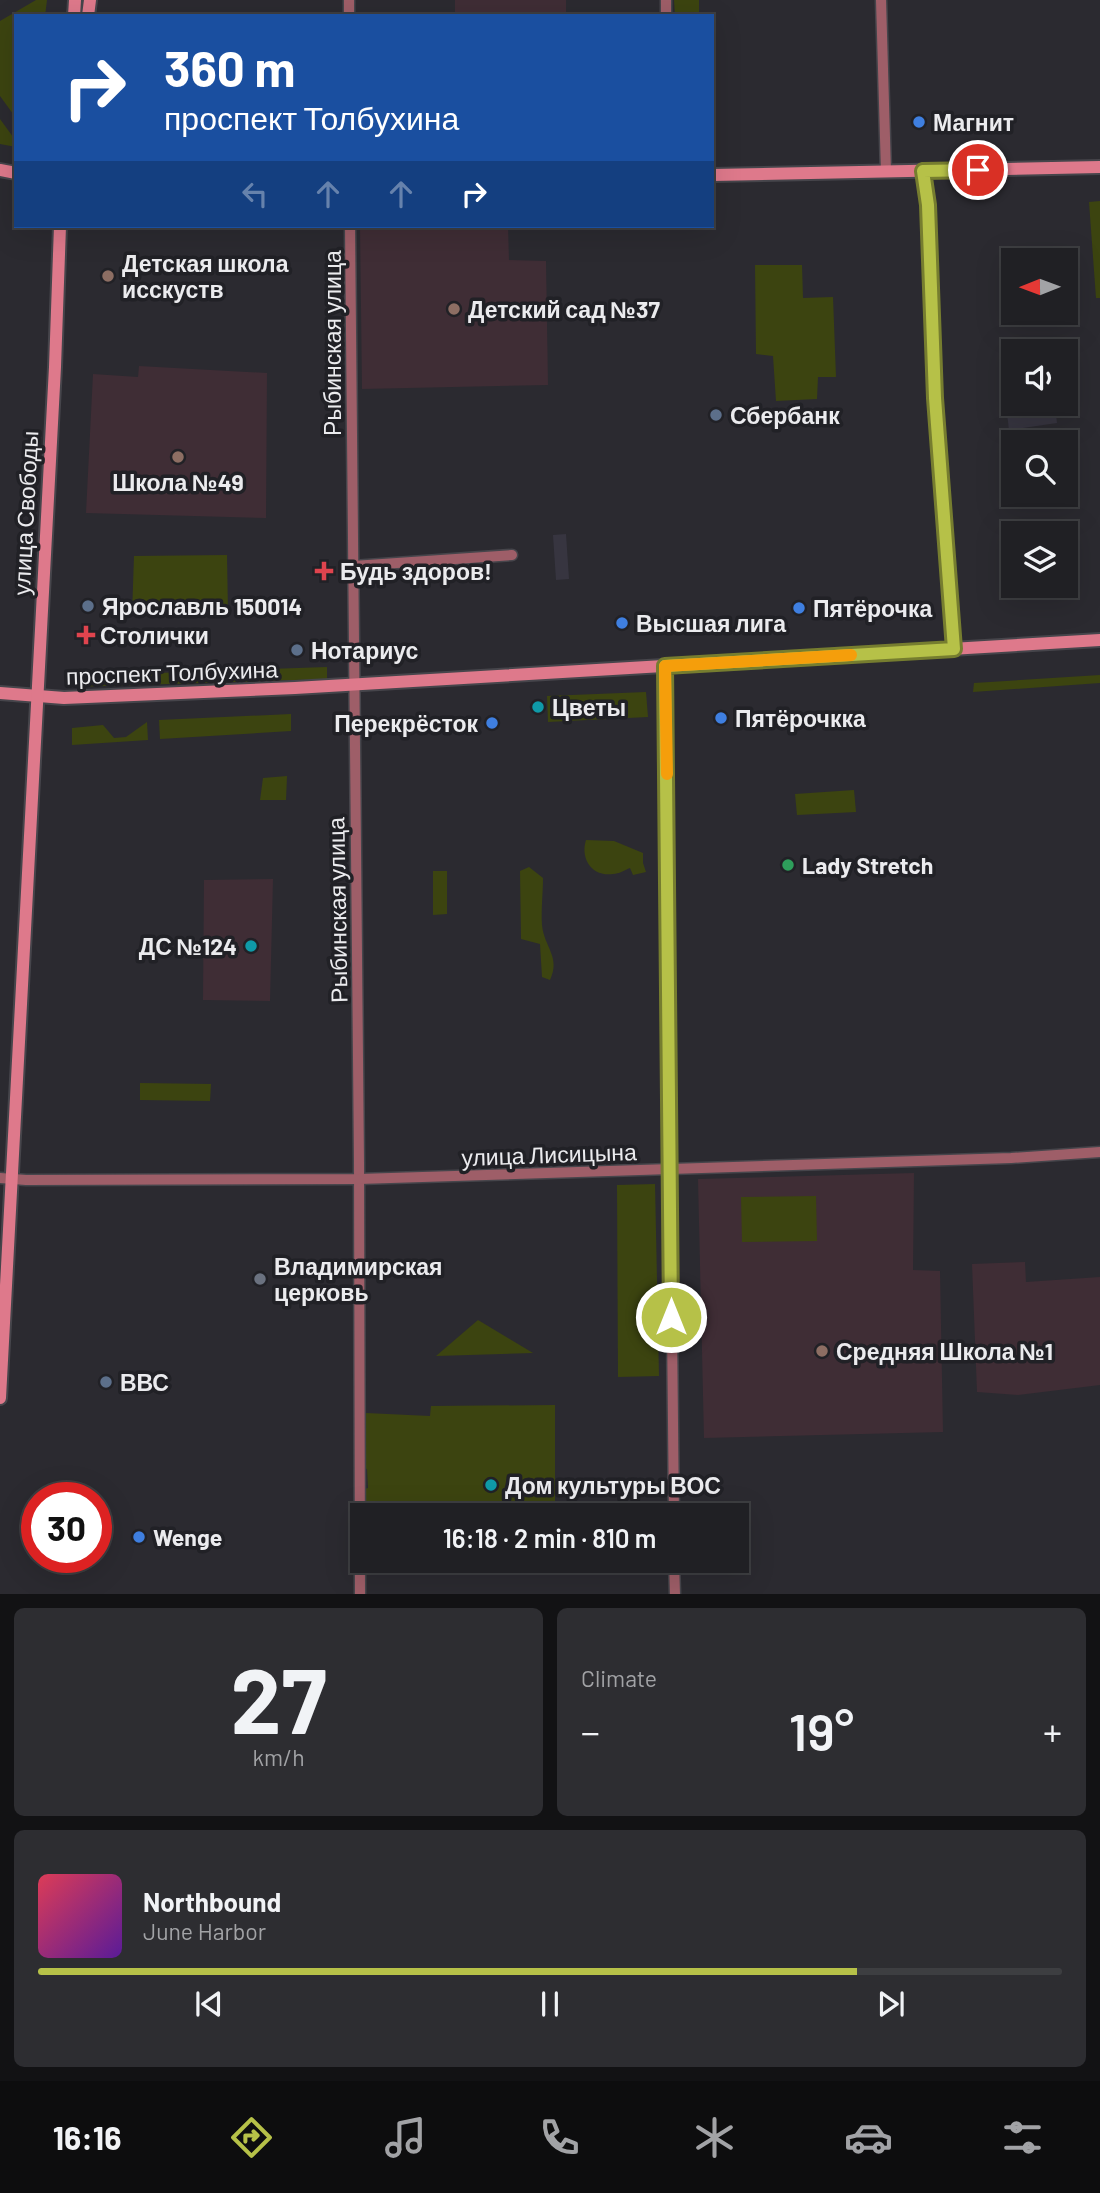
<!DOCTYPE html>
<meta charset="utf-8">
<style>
:root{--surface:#202024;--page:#2d2d31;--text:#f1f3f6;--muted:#a2a3a6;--line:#3d3e41;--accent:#b6c148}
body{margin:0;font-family:Barlow,sans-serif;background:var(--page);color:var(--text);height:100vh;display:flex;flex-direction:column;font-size:26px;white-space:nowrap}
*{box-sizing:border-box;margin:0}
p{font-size:23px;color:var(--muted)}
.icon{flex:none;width:38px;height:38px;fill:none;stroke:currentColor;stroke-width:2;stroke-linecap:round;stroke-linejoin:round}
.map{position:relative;height:1594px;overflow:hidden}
.sheet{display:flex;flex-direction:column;gap:14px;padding:14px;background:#121214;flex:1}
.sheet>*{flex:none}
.guide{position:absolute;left:14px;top:14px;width:700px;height:214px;border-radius:0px;box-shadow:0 7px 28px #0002,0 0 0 2px var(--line);background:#1a4fa0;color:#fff;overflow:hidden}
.needle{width:46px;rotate:269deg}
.controls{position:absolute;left:1001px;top:248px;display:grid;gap:14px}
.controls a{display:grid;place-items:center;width:77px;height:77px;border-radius:0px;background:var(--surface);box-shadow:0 7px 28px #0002,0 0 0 2px var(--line);font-size:35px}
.speed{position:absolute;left:21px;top:1482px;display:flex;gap:14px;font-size:35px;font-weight:700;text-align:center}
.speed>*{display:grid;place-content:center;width:91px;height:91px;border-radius:50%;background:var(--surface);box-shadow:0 7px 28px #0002,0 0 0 2px var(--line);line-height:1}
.speed .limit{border:10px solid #d22;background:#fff;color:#111}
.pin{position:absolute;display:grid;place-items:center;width:60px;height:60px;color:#fff;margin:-30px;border:4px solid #fff;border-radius:50%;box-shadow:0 2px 7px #0007}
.me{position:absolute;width:77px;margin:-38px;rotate:0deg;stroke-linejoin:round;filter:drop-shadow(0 0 5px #0008)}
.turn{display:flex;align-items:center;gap:24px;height:147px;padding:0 35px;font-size:32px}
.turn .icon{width:91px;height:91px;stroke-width:2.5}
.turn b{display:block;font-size:49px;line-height:60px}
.lanes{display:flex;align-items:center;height:66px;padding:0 35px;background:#0003;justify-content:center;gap:35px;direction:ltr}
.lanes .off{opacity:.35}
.big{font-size:52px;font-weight:600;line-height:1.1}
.sheet .widget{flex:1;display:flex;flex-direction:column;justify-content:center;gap:10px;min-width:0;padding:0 24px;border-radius:10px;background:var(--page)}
.sheet .dial{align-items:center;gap:0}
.dial b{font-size:91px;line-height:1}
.song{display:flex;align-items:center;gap:21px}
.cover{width:84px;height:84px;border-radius:10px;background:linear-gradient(135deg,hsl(350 70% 55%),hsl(270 70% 35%))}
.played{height:7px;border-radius:4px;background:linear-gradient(90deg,var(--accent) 80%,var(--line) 80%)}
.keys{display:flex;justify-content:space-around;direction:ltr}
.heat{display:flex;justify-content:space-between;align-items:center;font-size:38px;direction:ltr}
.sheet .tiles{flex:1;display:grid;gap:14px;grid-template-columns:1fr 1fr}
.widget:last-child{grid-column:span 2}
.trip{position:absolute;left:350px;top:1503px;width:399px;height:70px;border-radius:0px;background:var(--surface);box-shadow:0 7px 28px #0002,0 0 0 2px var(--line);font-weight:600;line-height:70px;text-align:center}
.tabs{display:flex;height:112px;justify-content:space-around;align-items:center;background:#0d0d0e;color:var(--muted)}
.tabs .icon{width:49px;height:49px}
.tabs .selected{color:var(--accent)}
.tabs b{font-size:32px;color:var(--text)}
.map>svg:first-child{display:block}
.built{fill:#373540}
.education{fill:#3f2d35}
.green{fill:#3c4410}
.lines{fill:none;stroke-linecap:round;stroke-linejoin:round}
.street-casing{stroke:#46454b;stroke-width:13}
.secondary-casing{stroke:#46454b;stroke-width:16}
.street{stroke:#9e5e68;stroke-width:10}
.secondary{stroke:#de798b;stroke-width:12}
.route-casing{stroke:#767d2f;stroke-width:18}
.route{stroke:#b6c148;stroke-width:12}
.slow{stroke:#f59e0b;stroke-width:12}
.shop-dot{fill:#3f7fe0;stroke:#212126;stroke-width:2.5}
.education-dot{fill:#8d6e63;stroke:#212126;stroke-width:2.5}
.service-dot{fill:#5c6f8a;stroke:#212126;stroke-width:2.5}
.health-dot{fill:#e0444e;stroke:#212126;stroke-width:2.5}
.culture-dot{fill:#0f9aa8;stroke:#212126;stroke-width:2.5}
.leisure-dot{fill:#2e9e5b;stroke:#212126;stroke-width:2.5}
.worship-dot{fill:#6b7280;stroke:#212126;stroke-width:2.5}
.labels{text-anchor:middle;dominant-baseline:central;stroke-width:7;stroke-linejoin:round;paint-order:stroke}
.poi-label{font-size:23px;font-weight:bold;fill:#ebebee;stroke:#212126;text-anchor:start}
.street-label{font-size:23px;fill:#ebebee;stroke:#212126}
</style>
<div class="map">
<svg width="1100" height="1595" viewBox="0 0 1100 1595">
<rect width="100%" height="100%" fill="#2b2a30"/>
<g class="built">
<polygon points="1055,407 1057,423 1009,430 1007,413"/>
<polygon points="566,534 569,579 556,580 553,535"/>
</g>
<g class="education">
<rect x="455" y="0" width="111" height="16"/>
<polygon points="360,226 508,226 509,260 546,261 548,385 362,389"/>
<polygon points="139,366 267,373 266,518 86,513 93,374 138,377"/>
<polygon points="273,879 270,1001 203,1000 204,880"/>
<polygon points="914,1173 913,1270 940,1271 943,1432 704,1438 698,1179"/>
<polygon points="1025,1262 1026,1282 1100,1277 1100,1385 1018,1395 977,1392 972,1264"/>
</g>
<g class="green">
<polygon points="36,0 47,0 45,16 16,16 16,118 0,96 0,21"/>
<polygon points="674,0 699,0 699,16 675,16"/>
<polygon points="0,119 16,141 16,147 0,144"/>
<polygon points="1100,201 1100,298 1096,298 1089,202"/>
<polygon points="755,265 802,265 803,298 833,297 836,377 818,377 817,399 776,401 773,356 756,354"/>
<polygon points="227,555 228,613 132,615 134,556"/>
<polygon points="327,667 327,679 73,687 72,676"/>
<polygon points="1100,675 1100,683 973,692 974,683"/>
<polygon points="646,692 648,717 548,722 547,696"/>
<polygon points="291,714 291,731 160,739 159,720"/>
<polygon points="147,722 148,740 72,745 72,728 103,725 114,738 126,737"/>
<polygon points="287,776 286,800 260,800 263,778"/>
<polygon points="854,790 856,812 797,815 795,794"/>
<path d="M586,840L614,841L643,853V863L646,872L633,875L630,868C625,870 619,874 613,874C592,877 580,859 586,840Z"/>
<path d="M529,867L543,878C543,893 541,909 542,925C544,947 561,957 550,980L542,977L540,944L521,939L520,871Z"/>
<polygon points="433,871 447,871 447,914 433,915"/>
<polygon points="140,1083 211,1084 210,1101 140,1100"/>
<polygon points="655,1184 659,1376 618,1377 617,1185"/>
<polygon points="816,1196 817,1241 742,1242 741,1197"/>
<polygon points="478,1320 533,1353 436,1356"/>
<polygon points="555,1405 555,1515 365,1515 365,1489 368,1488 367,1469 363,1468 363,1420 366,1421 366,1413 430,1416 431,1406"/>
<rect x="369" y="1561" width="104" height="2"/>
</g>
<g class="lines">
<g class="street-casing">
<g id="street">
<polyline points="349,0 349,16"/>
<polyline points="666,0 666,16"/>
<polyline points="881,0 886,172"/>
<polyline points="923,171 928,205 935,399 954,648"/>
<polyline points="350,226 359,1162 360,1595"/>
<polyline points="353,566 512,555"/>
<polyline points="665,666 674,1516"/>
<polyline points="0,1178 26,1180 359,1179 1011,1158 1100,1152"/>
<polyline points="674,1561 675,1595"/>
</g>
</g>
<g class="secondary-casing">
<g id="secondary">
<polyline points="74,16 75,0"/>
<polyline points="88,16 90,0"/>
<polyline points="0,170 16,173"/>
<polyline points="712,175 1100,167"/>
<polyline points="0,693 64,698 295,688 1100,640"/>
<polyline points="0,1398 55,367 60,226"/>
</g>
</g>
<use href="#street" class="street"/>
<use href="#secondary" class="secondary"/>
</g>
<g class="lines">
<g class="route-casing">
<polyline id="route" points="671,1317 665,666 954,649 935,398 928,205 923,171 978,170"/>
</g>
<use href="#route" class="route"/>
<polyline class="slow" points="667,774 665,666 851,655"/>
</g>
<g class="shop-dot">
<circle cx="919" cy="122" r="7"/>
<circle cx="799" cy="608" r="7"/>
<circle cx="622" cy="623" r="7"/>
<circle cx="721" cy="718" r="7"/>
<circle cx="492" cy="723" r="7"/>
<circle cx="139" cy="1537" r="7"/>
</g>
<g class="education-dot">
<circle cx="108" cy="276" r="7"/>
<circle cx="454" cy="309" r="7"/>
<circle cx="178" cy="457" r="7"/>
<circle cx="822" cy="1351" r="7"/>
</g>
<g class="service-dot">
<circle cx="716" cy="415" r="7"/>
<circle cx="88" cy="606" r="7"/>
<circle cx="297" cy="650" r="7"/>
<circle cx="106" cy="1382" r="7"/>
</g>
<g class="health-dot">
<path d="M320.5 560.5h7v7h7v7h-7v7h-7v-7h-7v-7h7z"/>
<path d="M82.5 624.5h7v7h7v7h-7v7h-7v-7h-7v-7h7z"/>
</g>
<g class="culture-dot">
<circle cx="538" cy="707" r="7"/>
<circle cx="251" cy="946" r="7"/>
<circle cx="491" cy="1485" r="7"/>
</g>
<circle class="leisure-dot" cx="788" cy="865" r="7"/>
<circle class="worship-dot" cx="260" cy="1279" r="7"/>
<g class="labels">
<g class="poi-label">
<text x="933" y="122">Магнит</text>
<text x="122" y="263">Детская школа<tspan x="122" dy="26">исскуств</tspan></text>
<text x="468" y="309">Детский сад №37</text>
<text x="730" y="415">Сбербанк</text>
<text x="178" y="482" text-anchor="middle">Школа №49</text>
<text x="340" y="571">Будь здоров!</text>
<text x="102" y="606">Ярославль 150014</text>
<text x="813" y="608">Пятёрочка</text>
<text x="636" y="623">Высшая лига</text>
<text x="100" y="635">Столички</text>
<text x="311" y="650">Нотариус</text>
<text x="552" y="707">Цветы</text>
<text x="735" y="718">Пятёрочкка</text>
<text x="478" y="723" text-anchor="end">Перекрёсток</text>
<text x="802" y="865">Lady Stretch</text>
<text x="237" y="946" text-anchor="end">ДС №124</text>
<text x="274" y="1266">Владимирская<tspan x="274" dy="26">церковь</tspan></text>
<text x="836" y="1351">Средняя Школа №1</text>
<text x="120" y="1382">ВВС</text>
<text x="505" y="1485">Дом культуры ВОС</text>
<text x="153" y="1537">Wenge</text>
</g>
<g class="street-label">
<text transform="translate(332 343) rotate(-90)">Рыбинская улица</text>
<text transform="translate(25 513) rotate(-87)">улица Свободы</text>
<text transform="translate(172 672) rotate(-2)">проспект Толбухина</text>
<text transform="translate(337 910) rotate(-91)">Рыбинская улица</text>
<text transform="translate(549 1154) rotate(-2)">улица Лисицына</text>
</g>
</g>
</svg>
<div class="controls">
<a><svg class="needle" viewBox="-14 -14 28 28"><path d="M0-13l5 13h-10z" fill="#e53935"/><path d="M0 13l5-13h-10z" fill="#a2a3a6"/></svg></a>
<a><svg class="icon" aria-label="sound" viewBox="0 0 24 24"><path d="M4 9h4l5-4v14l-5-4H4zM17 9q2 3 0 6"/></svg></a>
<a><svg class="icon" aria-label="search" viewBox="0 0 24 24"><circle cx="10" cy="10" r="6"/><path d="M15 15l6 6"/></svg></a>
<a><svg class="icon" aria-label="layers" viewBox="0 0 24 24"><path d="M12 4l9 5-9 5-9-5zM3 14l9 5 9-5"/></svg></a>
</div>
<div class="speed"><div class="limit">30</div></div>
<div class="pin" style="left:978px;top:170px;background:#d93025"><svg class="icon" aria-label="arrive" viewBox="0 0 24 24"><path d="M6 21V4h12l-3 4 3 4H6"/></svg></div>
<svg class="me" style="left:671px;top:1317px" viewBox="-20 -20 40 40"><circle r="17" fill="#b6c148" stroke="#fff" stroke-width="3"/><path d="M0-11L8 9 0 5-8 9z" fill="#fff"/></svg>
<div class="trip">16:18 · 2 min · 810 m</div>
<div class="guide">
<div class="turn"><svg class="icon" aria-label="right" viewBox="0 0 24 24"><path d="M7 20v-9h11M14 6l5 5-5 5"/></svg><div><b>360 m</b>проспект Толбухина</div></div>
<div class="lanes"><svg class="icon off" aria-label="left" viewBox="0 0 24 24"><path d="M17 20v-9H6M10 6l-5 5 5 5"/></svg><svg class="icon off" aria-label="ahead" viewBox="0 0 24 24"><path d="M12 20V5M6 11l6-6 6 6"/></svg><svg class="icon off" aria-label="ahead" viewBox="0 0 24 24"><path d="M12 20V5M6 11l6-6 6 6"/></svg><svg class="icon" aria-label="right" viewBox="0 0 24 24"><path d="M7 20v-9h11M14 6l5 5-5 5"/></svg></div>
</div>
</div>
<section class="sheet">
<div class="tiles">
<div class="widget dial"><b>27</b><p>km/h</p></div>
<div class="widget"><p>Climate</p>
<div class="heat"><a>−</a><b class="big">19°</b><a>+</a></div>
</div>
<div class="widget">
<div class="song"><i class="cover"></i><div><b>Northbound</b><p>June Harbor</p></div></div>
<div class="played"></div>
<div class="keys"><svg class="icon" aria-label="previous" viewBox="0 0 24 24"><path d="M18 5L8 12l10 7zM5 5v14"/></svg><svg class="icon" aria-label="pause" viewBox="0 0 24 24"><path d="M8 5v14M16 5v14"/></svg><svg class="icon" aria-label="next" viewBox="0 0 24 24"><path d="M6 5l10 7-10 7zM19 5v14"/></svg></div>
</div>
</div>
</section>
<nav class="tabs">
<b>16:16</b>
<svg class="icon selected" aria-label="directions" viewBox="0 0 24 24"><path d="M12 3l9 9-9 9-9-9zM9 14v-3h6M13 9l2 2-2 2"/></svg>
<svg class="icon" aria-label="music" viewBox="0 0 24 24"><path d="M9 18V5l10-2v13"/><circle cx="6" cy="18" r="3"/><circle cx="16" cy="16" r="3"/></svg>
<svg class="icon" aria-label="phone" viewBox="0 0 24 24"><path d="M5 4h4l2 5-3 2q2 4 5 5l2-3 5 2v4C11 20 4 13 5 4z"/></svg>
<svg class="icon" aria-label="climate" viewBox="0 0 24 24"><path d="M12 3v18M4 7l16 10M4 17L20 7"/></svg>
<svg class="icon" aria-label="car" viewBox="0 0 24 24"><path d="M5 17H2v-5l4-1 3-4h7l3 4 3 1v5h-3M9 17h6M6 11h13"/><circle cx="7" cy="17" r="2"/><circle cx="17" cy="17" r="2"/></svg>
<svg class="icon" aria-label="filters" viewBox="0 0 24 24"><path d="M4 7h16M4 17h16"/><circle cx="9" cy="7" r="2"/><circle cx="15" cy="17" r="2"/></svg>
</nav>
